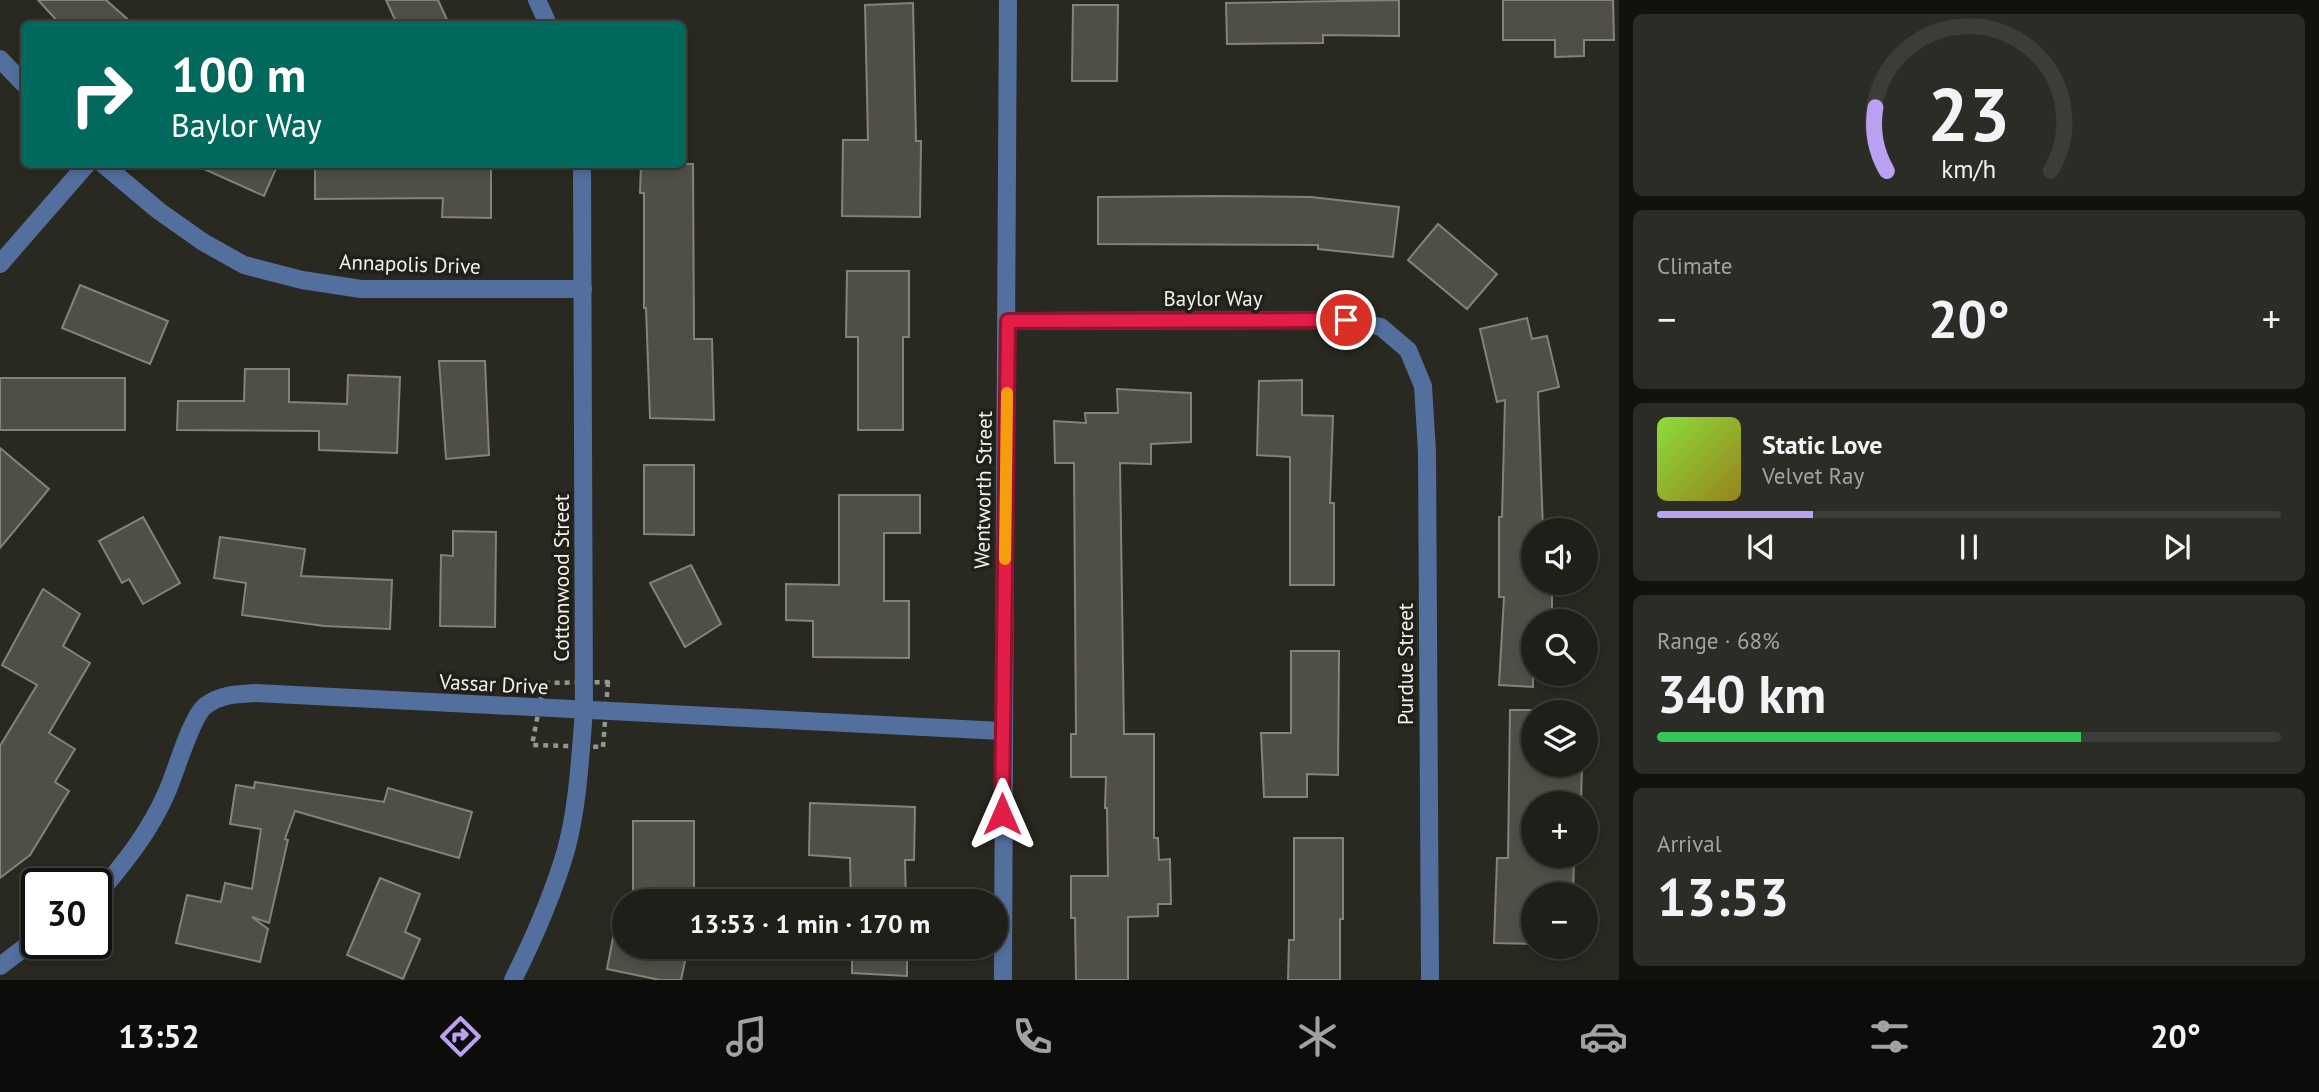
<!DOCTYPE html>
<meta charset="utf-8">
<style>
:root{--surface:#1f1f19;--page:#2c2c26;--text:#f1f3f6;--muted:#a1a2a2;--line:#3c3d38;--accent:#bca0f2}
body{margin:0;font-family:"PT Sans",sans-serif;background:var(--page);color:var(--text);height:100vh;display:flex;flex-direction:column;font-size:26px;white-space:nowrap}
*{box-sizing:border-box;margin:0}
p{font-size:23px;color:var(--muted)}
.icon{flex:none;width:38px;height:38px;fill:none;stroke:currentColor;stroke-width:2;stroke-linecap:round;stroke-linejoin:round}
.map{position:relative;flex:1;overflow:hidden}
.sheet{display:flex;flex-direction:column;gap:14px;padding:14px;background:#11110e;width:700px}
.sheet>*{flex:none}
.hud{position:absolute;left:21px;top:21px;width:665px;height:147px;border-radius:10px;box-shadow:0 4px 10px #0003,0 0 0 2px var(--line);background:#00695c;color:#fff;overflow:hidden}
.tools{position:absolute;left:1521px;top:518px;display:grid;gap:14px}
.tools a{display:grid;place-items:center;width:77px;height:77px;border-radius:50%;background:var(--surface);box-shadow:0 4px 10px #0003,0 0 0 2px var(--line);font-size:35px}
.speed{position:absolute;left:21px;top:868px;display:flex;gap:14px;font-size:35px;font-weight:700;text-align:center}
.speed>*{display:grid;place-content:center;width:91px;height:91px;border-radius:50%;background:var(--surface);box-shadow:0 4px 10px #0003,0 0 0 2px var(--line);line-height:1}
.speed .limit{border:4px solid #111;border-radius:10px;background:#fff;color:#111}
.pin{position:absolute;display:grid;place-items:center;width:60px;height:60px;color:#fff;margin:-30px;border:4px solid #fff;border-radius:50%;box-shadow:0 2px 7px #0007}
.me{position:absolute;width:77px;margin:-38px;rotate:0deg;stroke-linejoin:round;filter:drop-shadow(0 0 5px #0008)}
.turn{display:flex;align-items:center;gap:24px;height:147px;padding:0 35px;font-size:32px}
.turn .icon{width:91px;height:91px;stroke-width:2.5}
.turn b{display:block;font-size:49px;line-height:60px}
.big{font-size:52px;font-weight:700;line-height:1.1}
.sheet .card{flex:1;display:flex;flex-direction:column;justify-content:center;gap:10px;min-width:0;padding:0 24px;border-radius:10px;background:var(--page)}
.sheet .dial{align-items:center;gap:0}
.dial svg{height:182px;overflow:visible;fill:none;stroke:var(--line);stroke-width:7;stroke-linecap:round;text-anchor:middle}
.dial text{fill:var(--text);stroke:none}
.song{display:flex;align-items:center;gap:21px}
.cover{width:84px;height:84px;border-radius:10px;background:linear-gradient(135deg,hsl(90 70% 55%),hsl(50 70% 35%))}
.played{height:7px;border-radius:4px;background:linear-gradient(90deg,var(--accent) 25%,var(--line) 25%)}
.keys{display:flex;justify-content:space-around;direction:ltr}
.heat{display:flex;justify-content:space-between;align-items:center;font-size:38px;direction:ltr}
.charge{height:10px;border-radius:5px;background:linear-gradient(90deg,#34c759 68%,var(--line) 0)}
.trip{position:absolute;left:612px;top:889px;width:396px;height:70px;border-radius:35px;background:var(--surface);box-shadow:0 4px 10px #0003,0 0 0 2px var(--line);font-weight:700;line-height:70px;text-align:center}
.dock{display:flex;height:112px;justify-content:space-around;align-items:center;background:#0c0c0a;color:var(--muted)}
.dock .icon{width:49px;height:49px}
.dock .active{color:var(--accent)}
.dock b{font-size:32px;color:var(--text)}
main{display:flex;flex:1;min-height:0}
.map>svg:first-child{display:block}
.building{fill:#504f47;stroke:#84837a;stroke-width:2}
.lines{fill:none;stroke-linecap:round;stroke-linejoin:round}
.path{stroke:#96958f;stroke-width:4.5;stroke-dasharray:5 5;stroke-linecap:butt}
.street{stroke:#526f9d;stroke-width:18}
.route-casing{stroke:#92132f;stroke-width:18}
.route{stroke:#e11d48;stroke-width:12}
.slow{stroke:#f59e0b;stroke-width:12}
.labels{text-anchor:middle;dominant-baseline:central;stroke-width:7;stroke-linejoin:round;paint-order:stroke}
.street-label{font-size:21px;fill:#f3f2ed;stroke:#201f18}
</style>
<main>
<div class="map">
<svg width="1619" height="980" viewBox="0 0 1619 980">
<rect width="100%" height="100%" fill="#292921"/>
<g class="building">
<polygon points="38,0 106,0 133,24 60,24"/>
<polygon points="386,0 438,0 449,24 397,24"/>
<polygon points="1399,0 1399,36 1323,35 1323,43 1227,44 1226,3"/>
<polygon points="1503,0 1613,0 1614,40 1584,40 1584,56 1555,57 1555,40 1503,40"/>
<polygon points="913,3 916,141 921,141 920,217 842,216 843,140 868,140 865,5"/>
<polygon points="1073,5 1118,5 1117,81 1072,81"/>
<polygon points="193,164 278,164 264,196"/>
<polygon points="315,164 491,164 491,218 442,217 443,198 315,199"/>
<polygon points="641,164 693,164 694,339 712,339 714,420 650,418 646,308 644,308 644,193 640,193"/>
<polygon points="1214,196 1311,197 1399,207 1393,257 1318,249 1318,245 1098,244 1098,197"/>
<polygon points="1438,224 1497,274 1467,309 1408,260"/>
<polygon points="847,271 909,271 909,337 903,337 903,430 858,430 858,337 846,337"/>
<polygon points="80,285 168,321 150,364 62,328"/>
<polygon points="1527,318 1532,339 1547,336 1559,387 1538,392 1543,530 1533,530 1533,583 1552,583 1552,621 1533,621 1533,687 1499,685 1504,597 1499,597 1499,517 1502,517 1505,400 1497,402 1480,329"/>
<polygon points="439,361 485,361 489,455 446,459"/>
<polygon points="245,369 289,369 289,402 347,404 348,375 400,377 397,453 319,450 319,431 177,430 178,401 244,401"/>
<rect x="0" y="378" width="125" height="52"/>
<polygon points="1302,380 1302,415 1333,416 1330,503 1334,503 1334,585 1290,585 1290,457 1257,455 1259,381"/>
<polygon points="1117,389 1191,393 1191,442 1151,444 1151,464 1120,463 1124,734 1154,734 1154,838 1158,838 1159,860 1170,859 1171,904 1158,904 1158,916 1128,917 1128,980 1076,980 1075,918 1071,918 1071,876 1108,876 1107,808 1105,808 1106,777 1071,777 1071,734 1076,734 1074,463 1055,463 1054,421 1086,423 1085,413 1118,413"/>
<polygon points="0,448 49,489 0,548"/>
<polygon points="644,465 694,465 694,535 644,534"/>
<polygon points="839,495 920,495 920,533 884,533 884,601 909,601 909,658 813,657 813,621 786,620 786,584 839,585"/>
<polygon points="143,517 180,583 143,604 129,579 122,583 99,541"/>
<polygon points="453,531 496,532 495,627 440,626 441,555 453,556"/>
<polygon points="220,537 305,549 301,576 392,580 390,629 324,626 242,615 246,583 214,578"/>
<polygon points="691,565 721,624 685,647 650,583"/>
<polygon points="43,589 80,614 63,646 90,663 49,733 75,749 55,782 69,791 30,855 0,878 0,746 37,685 2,665"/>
<polygon points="1291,651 1339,651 1338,775 1307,774 1307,797 1264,797 1261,733 1291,733"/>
<polygon points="1510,710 1533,710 1533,765 1582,765 1581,803 1533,803 1533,859 1574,860 1573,894 1533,894 1533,944 1494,943 1497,858 1508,858"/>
<polygon points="255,782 384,802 388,788 472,812 459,858 295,811 285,839 288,840 269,923 252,917 268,929 260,962 176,943 187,895 221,902 225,883 252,889 261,829 230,824 236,785 254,788"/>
<polygon points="810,803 915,807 914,860 905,860 906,901 851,901 850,858 809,855"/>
<polygon points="633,821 694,821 694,894 698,895 696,901 633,901"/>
<polygon points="1294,838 1343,838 1343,919 1340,919 1340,980 1288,980 1289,940 1294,940"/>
<polygon points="380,878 420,894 405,932 420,939 403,979 347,955"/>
<polygon points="617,917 625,919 625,947 688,947 681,980 660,980 607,969"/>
<polygon points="852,947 907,947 907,976 852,973"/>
</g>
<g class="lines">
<polygon class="path" points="608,682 603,747 532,745 544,683"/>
<g class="street">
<polyline points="537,0 548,24"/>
<polyline points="0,59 24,84"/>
<polyline points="103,164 159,211 203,242 244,265 302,280 361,289 583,289"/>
<polyline points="0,264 87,164"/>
<polyline points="1008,321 1346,320 1381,327 1408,350 1423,386 1427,452 1430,980"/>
<path d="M96,893L104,887C129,857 150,830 166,794C175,775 191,717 205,706C221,694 238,694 256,693L1002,731"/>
<polyline points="0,966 37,938"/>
<path d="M513,980C534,938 553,895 566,850C578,806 580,758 584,711L582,164"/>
<path d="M1003,980C1002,653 1008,327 1008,0"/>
</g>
</g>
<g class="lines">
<g class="route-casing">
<polyline id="route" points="1002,814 1008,321 1346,320"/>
</g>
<use href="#route" class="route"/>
<polyline class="slow" points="1005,559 1007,393"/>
</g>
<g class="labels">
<g class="street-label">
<text transform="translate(410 264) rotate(2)">Annapolis Drive</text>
<text x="1213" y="298">Baylor Way</text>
<text transform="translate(983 490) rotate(-89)">Wentworth Street</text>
<text transform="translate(561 578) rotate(-90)">Cottonwood Street</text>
<text transform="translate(1405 664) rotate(-90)">Purdue Street</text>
<text transform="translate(494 684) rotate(3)">Vassar Drive</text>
</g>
</g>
</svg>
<div class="tools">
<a><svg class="icon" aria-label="sound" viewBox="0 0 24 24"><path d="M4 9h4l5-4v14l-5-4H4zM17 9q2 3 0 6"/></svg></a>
<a><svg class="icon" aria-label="search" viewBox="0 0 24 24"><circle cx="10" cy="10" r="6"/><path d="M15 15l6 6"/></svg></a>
<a><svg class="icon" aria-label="layers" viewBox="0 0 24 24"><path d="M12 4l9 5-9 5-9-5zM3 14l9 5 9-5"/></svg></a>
<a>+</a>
<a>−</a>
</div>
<div class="speed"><div class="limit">30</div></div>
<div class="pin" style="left:1346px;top:320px;background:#d93025"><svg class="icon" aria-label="arrive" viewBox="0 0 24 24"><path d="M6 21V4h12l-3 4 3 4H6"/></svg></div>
<svg class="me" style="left:1002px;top:814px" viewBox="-20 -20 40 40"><path d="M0-17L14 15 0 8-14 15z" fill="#e11d48" stroke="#fff" stroke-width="4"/></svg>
<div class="trip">13:53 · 1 min · 170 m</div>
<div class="hud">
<div class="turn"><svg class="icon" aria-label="right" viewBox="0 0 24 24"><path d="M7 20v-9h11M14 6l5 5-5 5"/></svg><div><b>100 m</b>Baylor Way</div></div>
</div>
</div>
<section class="sheet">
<div class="card dial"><svg viewBox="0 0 100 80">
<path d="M14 69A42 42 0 1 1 86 69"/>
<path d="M14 69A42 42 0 0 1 9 41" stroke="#bca0f2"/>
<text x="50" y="56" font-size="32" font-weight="700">23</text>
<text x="50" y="72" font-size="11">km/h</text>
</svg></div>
<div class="card"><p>Climate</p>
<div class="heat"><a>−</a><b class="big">20°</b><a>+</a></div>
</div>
<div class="card">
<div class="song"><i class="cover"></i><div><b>Static Love</b><p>Velvet Ray</p></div></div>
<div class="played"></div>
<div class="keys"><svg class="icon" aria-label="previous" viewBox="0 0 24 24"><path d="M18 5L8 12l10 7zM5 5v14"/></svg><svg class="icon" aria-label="pause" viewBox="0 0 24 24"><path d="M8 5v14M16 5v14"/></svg><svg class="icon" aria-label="next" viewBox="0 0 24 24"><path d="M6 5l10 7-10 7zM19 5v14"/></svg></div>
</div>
<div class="card"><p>Range · 68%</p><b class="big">340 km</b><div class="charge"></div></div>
<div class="card"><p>Arrival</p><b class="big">13:53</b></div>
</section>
</main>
<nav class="dock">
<b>13:52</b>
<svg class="icon active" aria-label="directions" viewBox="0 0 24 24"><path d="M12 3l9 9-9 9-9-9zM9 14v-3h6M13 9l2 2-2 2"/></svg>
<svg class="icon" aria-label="music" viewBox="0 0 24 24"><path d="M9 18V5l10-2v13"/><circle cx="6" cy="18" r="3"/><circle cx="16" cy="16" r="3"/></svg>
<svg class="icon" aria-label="phone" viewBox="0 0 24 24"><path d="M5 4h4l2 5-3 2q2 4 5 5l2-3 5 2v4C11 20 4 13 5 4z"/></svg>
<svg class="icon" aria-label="climate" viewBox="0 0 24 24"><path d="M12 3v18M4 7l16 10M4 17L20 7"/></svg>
<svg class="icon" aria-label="car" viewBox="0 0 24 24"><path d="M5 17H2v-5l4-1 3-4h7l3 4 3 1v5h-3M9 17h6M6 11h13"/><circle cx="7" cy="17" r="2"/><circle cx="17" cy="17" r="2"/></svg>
<svg class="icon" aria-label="filters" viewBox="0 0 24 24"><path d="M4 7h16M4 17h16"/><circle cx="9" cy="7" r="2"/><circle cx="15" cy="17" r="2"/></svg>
<b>20°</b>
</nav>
